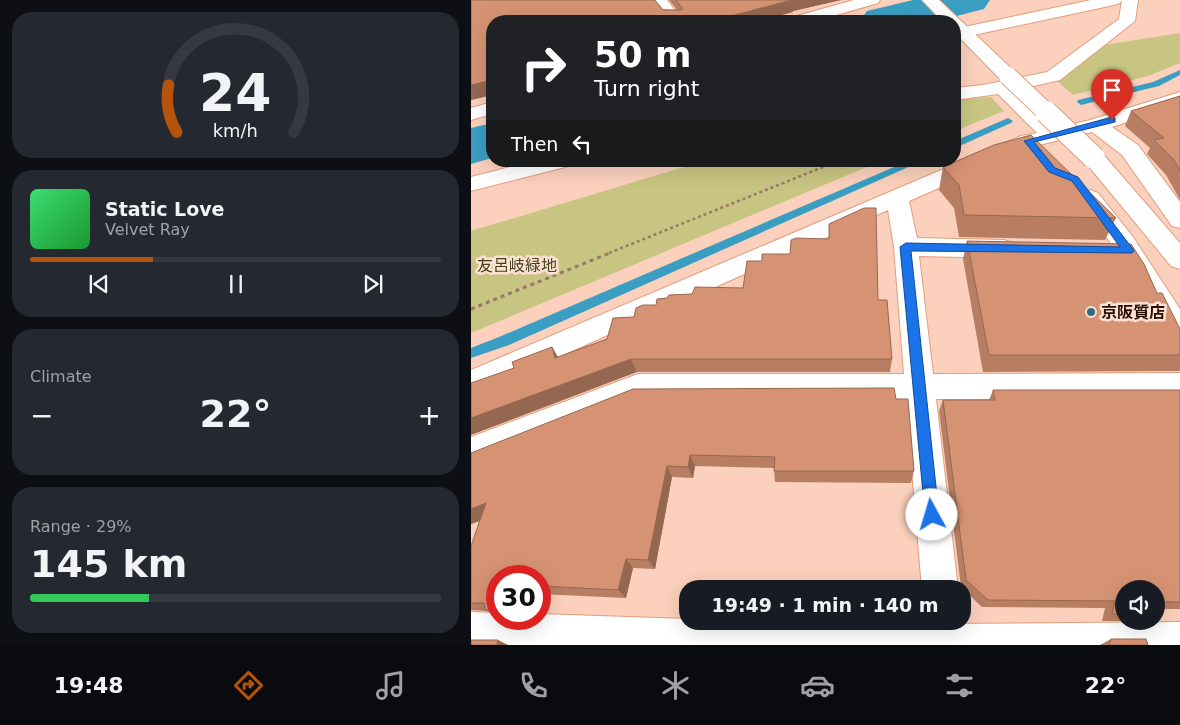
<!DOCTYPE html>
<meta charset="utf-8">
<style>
:root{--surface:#171b24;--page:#242831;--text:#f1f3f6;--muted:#9ea1a6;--line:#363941;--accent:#b45309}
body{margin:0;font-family:"DejaVu Sans","Noto Sans JP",sans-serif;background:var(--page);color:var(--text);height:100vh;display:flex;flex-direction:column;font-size:19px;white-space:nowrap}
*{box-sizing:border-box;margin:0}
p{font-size:16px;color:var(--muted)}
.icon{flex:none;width:28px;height:28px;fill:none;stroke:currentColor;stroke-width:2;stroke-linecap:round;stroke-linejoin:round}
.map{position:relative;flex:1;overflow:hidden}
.drawer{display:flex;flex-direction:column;gap:12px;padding:12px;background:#0d0f14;width:471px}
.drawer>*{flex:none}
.top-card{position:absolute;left:15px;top:15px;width:475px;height:152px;border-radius:20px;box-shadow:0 5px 20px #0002;background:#202124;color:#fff;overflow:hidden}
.tools{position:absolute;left:644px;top:580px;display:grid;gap:10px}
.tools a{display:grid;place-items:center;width:50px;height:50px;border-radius:50%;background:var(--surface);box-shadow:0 5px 20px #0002;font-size:25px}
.speed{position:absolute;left:15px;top:565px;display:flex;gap:10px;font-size:25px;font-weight:700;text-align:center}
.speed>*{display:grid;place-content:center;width:65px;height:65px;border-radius:50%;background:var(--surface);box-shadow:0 5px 20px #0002;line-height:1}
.speed .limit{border:8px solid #d22;background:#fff;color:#111}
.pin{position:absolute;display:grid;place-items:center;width:42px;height:42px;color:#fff;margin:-51px -21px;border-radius:50% 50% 50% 0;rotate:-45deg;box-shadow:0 0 5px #0007}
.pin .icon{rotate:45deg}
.me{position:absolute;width:55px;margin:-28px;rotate:354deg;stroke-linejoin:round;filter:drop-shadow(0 0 4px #0008)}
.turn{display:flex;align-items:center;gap:18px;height:105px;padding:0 25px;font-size:22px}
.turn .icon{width:65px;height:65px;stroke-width:2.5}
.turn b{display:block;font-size:35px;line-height:42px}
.then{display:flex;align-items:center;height:48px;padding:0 25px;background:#0003;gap:10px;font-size:19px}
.big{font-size:38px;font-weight:700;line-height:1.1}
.drawer .tile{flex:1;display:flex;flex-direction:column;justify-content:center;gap:8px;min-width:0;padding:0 18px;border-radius:20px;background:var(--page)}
.drawer .dial{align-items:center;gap:0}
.dial svg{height:130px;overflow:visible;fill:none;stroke:var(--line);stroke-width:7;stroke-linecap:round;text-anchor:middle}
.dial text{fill:var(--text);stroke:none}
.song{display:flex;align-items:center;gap:15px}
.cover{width:60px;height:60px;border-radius:8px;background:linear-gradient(135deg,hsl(140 70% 55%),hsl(130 70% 35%))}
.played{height:5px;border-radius:2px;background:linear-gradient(90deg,var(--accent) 30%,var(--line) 30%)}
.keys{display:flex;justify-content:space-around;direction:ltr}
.heat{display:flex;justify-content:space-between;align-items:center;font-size:28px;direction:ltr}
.charge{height:8px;border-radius:4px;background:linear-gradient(90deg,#34c759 29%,var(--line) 0)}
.trip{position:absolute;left:208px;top:580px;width:292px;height:50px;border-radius:20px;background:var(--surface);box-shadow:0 5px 20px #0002;font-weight:700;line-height:50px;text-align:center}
.menu{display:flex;height:80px;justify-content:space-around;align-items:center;background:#090b0e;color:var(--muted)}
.menu .icon{width:35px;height:35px}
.menu .on{color:var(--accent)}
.menu b{font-size:22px;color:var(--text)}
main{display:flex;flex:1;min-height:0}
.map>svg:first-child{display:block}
.green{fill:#c8c582}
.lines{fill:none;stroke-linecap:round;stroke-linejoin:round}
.stream{fill:#3a9ec2;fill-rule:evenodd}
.river{fill:#3a9ec2;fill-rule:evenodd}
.minor-casing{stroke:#e19d7c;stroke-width:2}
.tertiary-casing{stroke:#e19d7c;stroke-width:2}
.path-far1{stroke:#9a7868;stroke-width:2.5;stroke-dasharray:3 3;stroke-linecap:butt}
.path{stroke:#9a7868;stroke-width:3;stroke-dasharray:4 4;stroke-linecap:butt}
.minor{fill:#fff;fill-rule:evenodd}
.tertiary{fill:#fff;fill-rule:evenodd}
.tertiary-bridge-far1-casing{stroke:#e19d7c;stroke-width:20;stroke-linecap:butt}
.tertiary-bridge-casing{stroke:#e19d7c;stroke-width:24;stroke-linecap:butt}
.tertiary-bridge-far1{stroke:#fff;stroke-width:18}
.tertiary-bridge{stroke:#fff;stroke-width:22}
.wall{fill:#b87e63}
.shaded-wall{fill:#966750}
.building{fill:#d69373;stroke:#966750}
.route{fill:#1a73e8;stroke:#114b97}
.poi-dot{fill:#2d6a81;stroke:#fee1d3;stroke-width:2}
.labels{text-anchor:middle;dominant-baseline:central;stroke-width:5;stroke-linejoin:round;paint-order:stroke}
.park-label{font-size:16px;fill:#42411d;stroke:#fee1d3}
.poi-label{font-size:16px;font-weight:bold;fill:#260e03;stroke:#fee1d3;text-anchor:start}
</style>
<main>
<section class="drawer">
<div class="tile dial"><svg viewBox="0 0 100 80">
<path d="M14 69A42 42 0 1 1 86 69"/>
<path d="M14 69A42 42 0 0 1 9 40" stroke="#b45309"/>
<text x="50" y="56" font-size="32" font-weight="700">24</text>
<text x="50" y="72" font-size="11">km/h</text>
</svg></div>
<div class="tile">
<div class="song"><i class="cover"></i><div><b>Static Love</b><p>Velvet Ray</p></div></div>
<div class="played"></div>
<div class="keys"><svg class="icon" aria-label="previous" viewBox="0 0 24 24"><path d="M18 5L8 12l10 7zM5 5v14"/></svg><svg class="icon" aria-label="pause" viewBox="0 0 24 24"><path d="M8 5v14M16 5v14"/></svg><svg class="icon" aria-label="next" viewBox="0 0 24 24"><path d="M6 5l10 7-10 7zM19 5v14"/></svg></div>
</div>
<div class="tile"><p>Climate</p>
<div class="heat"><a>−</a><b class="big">22°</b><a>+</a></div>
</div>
<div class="tile"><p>Range · 29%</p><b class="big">145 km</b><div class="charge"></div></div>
</section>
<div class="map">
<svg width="709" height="645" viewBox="0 0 709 645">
<rect width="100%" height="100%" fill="#fbd0bc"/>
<g class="green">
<polygon points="709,33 709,63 677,76 602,95 584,79 633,45"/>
<polygon points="520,97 533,111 484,131 484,100"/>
<polygon points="233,161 410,161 0,333 0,231"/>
</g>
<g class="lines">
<g class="stream">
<polygon points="709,70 709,75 688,86 610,105 606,102 607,100 682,82"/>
<polygon points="537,118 542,121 540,123 484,148 484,141"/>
<polygon points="437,161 451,161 38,345 0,358 0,348 28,337"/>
</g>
<g class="river">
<polygon points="442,0 519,0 513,9 466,21 389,21 396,11"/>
<polygon points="21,123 21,158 0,164 0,128"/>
</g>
<g class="minor-casing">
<g id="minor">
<polygon points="180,0 196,0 212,21 196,21"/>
<polygon points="383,0 409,0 407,3 345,21 320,21 322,17"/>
<polygon points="620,0 667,0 664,21 589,80 545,90 585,128 619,120 709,92 709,104 641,127 667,145 709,202 709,228 701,226 651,155 621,132 564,146 438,201 446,238 533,240 542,243 545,249 542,255 533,258 448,256 462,374 709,373 709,399 465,399 487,589 451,589 435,399 168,400 0,467 0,437 167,374 433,374 423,247 417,210 0,396 0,370 550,136 566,133 527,94 484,100 484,88 512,85 576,72 648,19 651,0 649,3 643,5 484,39 484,29"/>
<polygon points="21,102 21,114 0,120 0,108"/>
<polygon points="62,161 101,161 98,166 0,191 0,177"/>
<polygon points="619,190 627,193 662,237 709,309 709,343 699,340 644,249 607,198 611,193"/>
<polygon points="0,612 26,613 26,619 69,619 69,614 216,619 216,621 475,624 709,622 709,645 0,645"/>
</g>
</g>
<g class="tertiary-casing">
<g id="tertiary">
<polygon points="451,0 468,0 544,72 546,76 544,80 537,82 530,80 484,33 484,21 471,21"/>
<polygon points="623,151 631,153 709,243 709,269 700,266 615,163 612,158 615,153"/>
</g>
</g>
<polyline class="path-far1" points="138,253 367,161"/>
<polyline class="path" points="0,309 141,252"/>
<use href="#minor" class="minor"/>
<use href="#tertiary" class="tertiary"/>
<g class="tertiary-bridge-far1-casing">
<polyline id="tertiary-bridge-far1" points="537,76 576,113"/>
</g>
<g class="tertiary-bridge-casing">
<polyline id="tertiary-bridge" points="575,112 623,158"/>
</g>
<use href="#tertiary-bridge-far1" class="tertiary-bridge-far1"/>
<use href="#tertiary-bridge" class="tertiary-bridge"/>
</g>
<g class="wall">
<polygon points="0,0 206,10 198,0 370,0 322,11 322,12 21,21 21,95 0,100"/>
<polygon points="709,96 709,200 695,175 676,154 679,148 654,126 660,111"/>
<polygon points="472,167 645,218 634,240 488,237 483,208 468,190"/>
<polygon points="496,241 686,293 709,329 709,370 708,371 512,372 492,259"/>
<polygon points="407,300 421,359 419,372 166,372 43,368 81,347 87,357 136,339 163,317"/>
<polygon points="522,390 709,390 709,609 685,609 685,589 652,589 652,620 651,621 631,621 634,608 511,607 490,587 468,411 472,400 518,400"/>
<polygon points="425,399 443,471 440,483 304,482 303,468 224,466 222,478 201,477 184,569 162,568 155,598 69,594 69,576 26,576 26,616 16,611 0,610 0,546 9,521 0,524 0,453"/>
<polygon points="640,639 677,645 629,645"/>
</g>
<g class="shaded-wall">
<polygon points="320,0 370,0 322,11 322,12 289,21 241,21"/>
<polygon points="21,80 21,95 0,100 0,85"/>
<polygon points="81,347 89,361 84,358"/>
<polygon points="160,359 166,372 0,435 0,418"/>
<polygon points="219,455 224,466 222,478 217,467"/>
<polygon points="196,466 201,477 184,569 177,560"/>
<polygon points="15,503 27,514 0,524 0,509"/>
<polygon points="155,559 162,568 155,598 147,590"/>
<polygon points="27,640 37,645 26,645"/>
</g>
<g class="building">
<polygon points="0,0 184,0 192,10 210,10 212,9 205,0 321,0 241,21 21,21 21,80 0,85"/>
<polygon points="709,96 709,171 703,160 683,140 693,138 660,111"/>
<polygon points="560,135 645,218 493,215 488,185 472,167 523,145"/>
<polygon points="393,208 405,208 407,300 416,300 421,359 160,359 0,418 0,383 43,368 41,362 81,347 84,358 136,339 142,318 163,317 165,308 172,305 185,305 186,299 196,298 198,295 221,294 224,287 272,288 276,261 291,261 291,254 319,254 320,240 325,238 358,239 358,224"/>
<polygon points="496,241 660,244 673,264 686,293 691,293 709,329 709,355 518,355"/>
<polygon points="423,388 425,399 437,399 443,471 303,471 304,457 219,455 217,467 196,466 177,560 155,559 147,590 69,586 69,576 26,576 26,610 14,610 13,603 0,603 0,546 15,503 0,509 0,453 162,389"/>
<polygon points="522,390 709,390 709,602 685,602 685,589 652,589 652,614 641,614 644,601 517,600 495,580 472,400 524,400"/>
<polygon points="640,639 675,639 677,645 638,645"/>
<polygon points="0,640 27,640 26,645 0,645"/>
</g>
<polygon class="route" points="641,117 644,118 644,122 563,142 584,168 607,177 661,248 663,251 661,253 440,251 468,515 466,520 461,522 456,520 454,515 429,247 435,243 649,247 601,181 578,172 553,141"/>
<circle class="poi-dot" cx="620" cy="312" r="5"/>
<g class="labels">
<g class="park-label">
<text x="46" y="265">友呂岐緑地</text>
</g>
<g class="poi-label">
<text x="630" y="312">京阪質店</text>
</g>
</g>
</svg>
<div class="tools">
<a><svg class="icon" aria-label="sound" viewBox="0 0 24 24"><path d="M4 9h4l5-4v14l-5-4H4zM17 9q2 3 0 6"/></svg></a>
</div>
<div class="speed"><div class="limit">30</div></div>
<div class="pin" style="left:641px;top:120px;background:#d93025"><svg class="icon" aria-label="arrive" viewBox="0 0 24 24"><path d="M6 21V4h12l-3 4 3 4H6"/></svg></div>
<svg class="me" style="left:461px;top:515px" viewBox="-20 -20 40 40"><circle r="19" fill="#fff"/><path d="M0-13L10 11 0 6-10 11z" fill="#1a73e8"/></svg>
<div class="trip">19:49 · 1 min · 140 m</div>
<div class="top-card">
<div class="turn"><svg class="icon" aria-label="right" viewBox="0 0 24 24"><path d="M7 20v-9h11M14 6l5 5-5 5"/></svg><div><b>50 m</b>Turn right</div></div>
<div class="then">Then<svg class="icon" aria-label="left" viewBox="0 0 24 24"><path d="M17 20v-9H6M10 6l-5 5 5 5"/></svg></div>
</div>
</div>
</main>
<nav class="menu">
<b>19:48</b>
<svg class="icon on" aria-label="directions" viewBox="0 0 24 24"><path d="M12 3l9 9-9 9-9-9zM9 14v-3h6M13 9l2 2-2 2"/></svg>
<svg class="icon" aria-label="music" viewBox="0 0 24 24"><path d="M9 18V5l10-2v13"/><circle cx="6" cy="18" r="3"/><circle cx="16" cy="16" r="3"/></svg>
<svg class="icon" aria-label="phone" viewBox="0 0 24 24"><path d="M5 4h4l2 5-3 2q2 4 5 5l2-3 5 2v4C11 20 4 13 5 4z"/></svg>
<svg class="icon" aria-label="climate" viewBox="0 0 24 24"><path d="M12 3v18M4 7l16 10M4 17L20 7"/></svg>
<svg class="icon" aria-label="car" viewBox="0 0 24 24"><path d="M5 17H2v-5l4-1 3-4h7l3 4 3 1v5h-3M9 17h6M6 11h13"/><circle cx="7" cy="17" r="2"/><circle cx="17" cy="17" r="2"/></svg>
<svg class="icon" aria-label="filters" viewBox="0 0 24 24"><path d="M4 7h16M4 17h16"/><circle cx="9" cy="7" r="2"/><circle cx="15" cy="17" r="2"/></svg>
<b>22°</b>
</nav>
